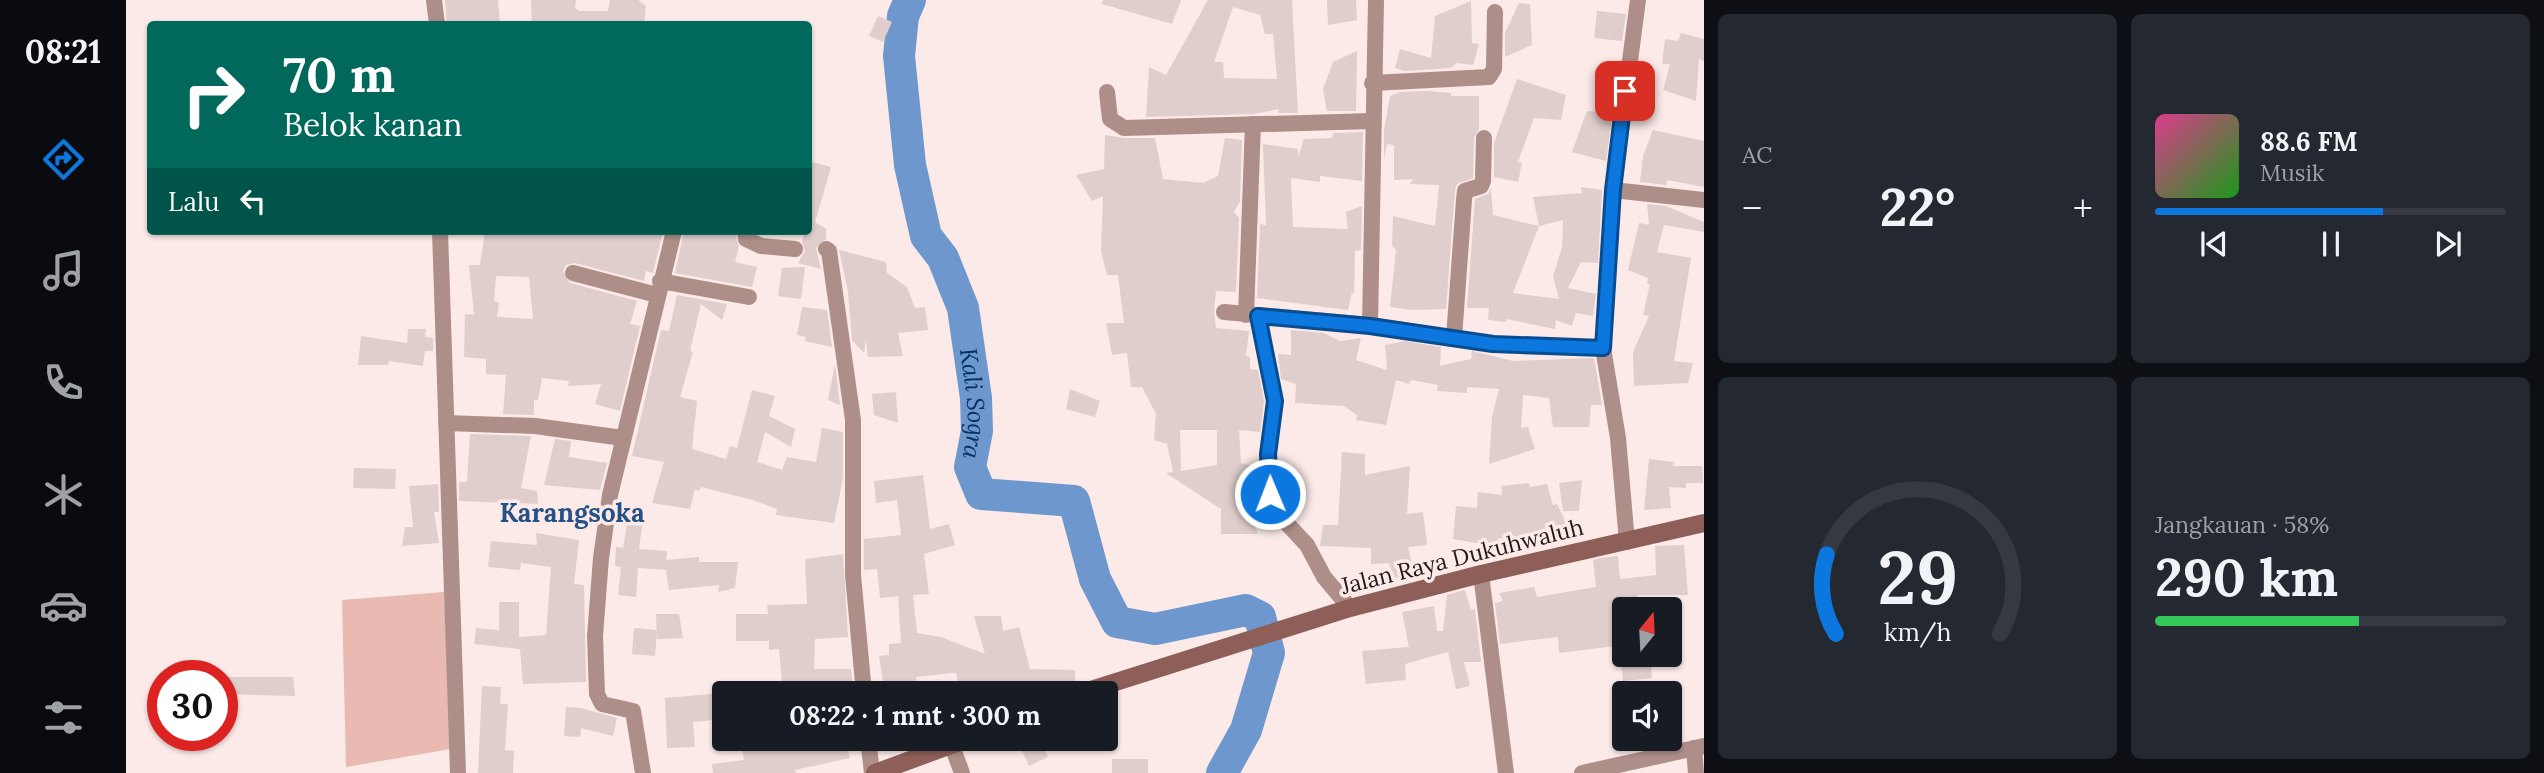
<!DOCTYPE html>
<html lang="id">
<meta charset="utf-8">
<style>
:root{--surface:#171b24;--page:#242831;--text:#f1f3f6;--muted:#9ea1a6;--line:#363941;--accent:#0c77df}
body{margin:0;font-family:Lora,serif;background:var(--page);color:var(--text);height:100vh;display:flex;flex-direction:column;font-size:26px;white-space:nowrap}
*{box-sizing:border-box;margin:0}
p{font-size:23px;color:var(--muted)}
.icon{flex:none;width:38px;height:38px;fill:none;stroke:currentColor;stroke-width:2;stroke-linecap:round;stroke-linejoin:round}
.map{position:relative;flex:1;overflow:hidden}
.drawer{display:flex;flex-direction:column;gap:14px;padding:14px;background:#0d0f14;width:840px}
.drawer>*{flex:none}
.top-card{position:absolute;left:21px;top:21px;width:665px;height:214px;border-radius:7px;box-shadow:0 2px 5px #0004;background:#00695c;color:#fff;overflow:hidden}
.needle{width:46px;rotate:18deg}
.buttons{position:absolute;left:1486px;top:597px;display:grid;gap:14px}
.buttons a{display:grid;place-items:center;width:70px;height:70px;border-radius:7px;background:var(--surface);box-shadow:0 2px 5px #0004;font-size:35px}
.speed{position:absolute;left:21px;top:660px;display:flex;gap:14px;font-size:35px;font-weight:700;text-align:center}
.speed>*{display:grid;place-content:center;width:91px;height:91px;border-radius:50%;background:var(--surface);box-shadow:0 2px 5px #0004;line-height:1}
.speed .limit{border:10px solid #d22;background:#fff;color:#111}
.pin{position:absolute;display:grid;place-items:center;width:60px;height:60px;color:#fff;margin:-30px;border-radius:14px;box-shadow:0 4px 10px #0006}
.me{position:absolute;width:77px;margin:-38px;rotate:359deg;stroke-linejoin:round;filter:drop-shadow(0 0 5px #0008)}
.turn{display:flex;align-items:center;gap:24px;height:147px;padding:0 21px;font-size:32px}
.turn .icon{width:91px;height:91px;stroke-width:2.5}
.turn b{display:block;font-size:49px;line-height:60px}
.then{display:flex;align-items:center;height:66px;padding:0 21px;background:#0003;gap:14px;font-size:26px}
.big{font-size:52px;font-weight:700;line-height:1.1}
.drawer .tile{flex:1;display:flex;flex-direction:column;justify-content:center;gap:10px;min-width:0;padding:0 24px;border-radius:10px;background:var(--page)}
.drawer .dial{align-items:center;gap:0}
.dial svg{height:182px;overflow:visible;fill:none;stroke:var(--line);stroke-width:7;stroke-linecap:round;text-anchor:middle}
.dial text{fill:var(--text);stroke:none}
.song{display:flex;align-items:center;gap:21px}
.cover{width:84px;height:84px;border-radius:10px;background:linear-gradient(135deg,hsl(330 70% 55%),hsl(120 70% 35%))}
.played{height:7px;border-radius:4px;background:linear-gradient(90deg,var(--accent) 65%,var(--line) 65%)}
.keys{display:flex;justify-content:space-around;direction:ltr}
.heat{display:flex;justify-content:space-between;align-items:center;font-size:38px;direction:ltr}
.charge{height:10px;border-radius:5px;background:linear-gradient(90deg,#34c759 58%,var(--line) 0)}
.drawer .tiles{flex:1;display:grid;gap:14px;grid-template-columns:repeat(2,1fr)}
.trip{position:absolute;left:586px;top:681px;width:406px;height:70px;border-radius:7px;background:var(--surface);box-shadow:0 2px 5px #0004;font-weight:700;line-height:70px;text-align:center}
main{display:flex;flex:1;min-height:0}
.tabs{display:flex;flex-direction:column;width:126px;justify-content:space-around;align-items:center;background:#090b0e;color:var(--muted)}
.tabs .icon{width:49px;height:49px}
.tabs .selected{color:var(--accent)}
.tabs b{font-size:32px;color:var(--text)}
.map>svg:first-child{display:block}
.green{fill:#e8bab2}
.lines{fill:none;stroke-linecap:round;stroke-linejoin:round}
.river{stroke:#6e98cd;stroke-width:32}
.building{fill:#dfcecb;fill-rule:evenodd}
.minor{stroke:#ae8e88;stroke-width:16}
.secondary{stroke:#8d5f58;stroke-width:18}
.route-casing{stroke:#084d91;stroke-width:18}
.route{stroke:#0c77df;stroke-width:12}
.labels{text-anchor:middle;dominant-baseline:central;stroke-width:7;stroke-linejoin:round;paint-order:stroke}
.street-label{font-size:23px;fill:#211b1a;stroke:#fbeae7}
.water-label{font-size:24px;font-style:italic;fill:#063363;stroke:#fbeae7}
.quarter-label{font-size:26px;font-weight:bold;fill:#255186;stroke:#fbeae7}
</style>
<main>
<nav class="tabs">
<b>08:21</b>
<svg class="icon selected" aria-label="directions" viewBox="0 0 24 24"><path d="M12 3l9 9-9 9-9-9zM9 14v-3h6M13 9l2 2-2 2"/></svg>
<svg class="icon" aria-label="music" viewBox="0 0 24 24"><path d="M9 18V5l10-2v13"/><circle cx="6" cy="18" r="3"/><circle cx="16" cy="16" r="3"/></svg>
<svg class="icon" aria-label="phone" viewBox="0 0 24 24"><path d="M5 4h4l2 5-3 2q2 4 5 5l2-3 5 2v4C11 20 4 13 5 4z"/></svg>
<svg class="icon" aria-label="climate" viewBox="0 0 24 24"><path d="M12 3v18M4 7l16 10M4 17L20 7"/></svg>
<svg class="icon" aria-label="car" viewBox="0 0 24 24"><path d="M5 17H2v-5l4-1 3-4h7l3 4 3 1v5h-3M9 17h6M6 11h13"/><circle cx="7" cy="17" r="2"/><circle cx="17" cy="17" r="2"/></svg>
<svg class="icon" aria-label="filters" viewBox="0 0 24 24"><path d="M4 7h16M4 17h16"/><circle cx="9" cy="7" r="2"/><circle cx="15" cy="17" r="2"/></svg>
</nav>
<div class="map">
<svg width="1578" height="773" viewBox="0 0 1578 773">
<rect width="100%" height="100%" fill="#fbeae7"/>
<polygon class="green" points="318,592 325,749 220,767 216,600"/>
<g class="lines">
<path class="river" id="s1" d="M784,0L777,16L773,56L784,165L800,236L817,258L837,308L850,398L851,431L844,467L855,494L948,501L969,579L991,622L1029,629L1120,610L1134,617L1143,653L1120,730L1096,773"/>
</g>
<g class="building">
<polygon points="319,0 372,0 374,24 321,24"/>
<polygon points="405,0 450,0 449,8 453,11 482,11 484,0 512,0 520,6 518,24 406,24"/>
<polygon points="977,0 1055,0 1046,24 976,4"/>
<path d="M1082,0H1166L1172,113H1152L1153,109L1128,114L1020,117L1023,67L1040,75ZM1107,7L1134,15L1139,34H1147L1151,79L1098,78L1097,62H1088Z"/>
<polygon points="1201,0 1230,0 1231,20 1202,25"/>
<polygon points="1345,1 1346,43 1353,44 1347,65 1331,63 1325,68 1279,71 1269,68 1274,49 1305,58 1309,16"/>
<polygon points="1393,3 1404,4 1406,45 1379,57 1379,33"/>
<polygon points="1471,11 1500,14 1496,41 1468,38"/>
<polygon points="752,16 766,22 757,42 743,36"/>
<polygon points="1555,33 1578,39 1578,61 1573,59 1570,101 1537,90 1544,64 1536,64 1539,39 1552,41"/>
<polygon points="1231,51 1230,111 1201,111 1197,89 1207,62"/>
<polygon points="1479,64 1493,67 1480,161 1446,152 1461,111 1474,112 1472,84"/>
<polygon points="1391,79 1440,95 1435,120 1408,118 1392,162 1396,163 1392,182 1368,177 1368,143"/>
<polygon points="1301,91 1325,93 1325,96 1353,96 1353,129 1348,138 1347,178 1331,184 1329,190 1320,309 1286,310 1264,307 1270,250 1266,245 1267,216 1309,226 1313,185 1284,184 1287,179 1268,180 1268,145 1261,144 1258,159 1258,130 1264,96 1274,92"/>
<polygon points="1527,130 1578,141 1578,187 1541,180 1540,185 1514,182 1517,156"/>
<polygon points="1237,132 1236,181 1194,176 1194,182 1165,178 1167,227 1222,229 1220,212 1236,206 1235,250 1229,251 1228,294 1226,292 1222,310 1131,298 1134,224 1140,225 1137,144 1172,149 1172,157 1178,139 1206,138 1207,133"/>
<path d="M979,135L998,138H1029L1037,179L1077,183L1092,176L1099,138L1116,140L1114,201L1108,212L1113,218L1110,292L1090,291L1088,312L1090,328L1123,331L1120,356L1124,357V369L1132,370L1138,401L1134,432L1113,430L1115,463L1131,467L1124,474L1128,509L1123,508L1132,534H1095V509L1040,473L1047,472L1041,444L1028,440L1030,414L1016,387H1005L1001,353L986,355L980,323H998L992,275H981L975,251L977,196L966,201L950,175L978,169ZM1054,430H1091V465L1055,471Z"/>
<polygon points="682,161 705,167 689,222 700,229 700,239 690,248 695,269 672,263 679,251 676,242 679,231 682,231"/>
<path d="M1455,187L1476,190L1472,263L1455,262L1442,288L1470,294L1467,316L1450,313L1446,326L1430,320L1429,329L1380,319V322L1362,320L1363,308H1341L1349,199L1362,194L1365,188L1367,215L1413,226L1407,197L1456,193ZM1437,220L1436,247L1427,276L1433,299L1387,293L1413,226Z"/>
<polygon points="1521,204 1540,206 1578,222 1578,232 1538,225 1531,252 1565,258 1548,361 1567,363 1562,383 1508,386 1507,352 1523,316 1517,315 1524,284 1521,284 1522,278 1502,270 1513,223 1523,225"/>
<path d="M359,231H537L527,273L520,271L518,281L449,263L440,265L437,271L444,283L511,301L504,324L514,326L494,411L469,404L475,384L442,386L443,381L416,378L412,400H408V415L377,414L380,375L360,374V359L338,357L339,314L348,315L343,265H354ZM370,276L403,277L407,319L371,317L373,303L368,301Z"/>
<polygon points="558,231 609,234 613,246 609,262 631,267 626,287 549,273"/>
<polygon points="713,250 760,262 761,273 781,287 789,308 799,307 802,330 772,333 777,356 742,357 740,340 738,353 726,340 722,291"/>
<polygon points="679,267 675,299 652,296 656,268"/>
<polygon points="551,295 601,304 596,320 575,304 564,351 567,352 554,397 571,401 566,449 600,459 604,446 611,448 626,390 649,396 643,416 669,429 665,447 639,432 631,462 656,470 661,457 690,462 696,428 717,432 717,478 708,523 650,515 651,509 627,500 575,487 573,491 569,489 564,509 526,503 538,462 506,456 535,330 543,331"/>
<polygon points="676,307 701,310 706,347 679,341 680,337 671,335"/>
<polygon points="282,329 300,329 299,337 307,338 307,351 299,351 297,366 263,361 262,365 232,365 235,336 281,343"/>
<polygon points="1165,330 1198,333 1214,341 1235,338 1230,360 1261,370 1259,345 1279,341 1315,347 1314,366 1345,359 1346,351 1387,361 1468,358 1476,405 1465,405 1463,427 1427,427 1423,398 1397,395 1395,428 1402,427 1409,449 1363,464 1366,417 1373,389 1341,387 1341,393 1311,391 1312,385 1285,380 1283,384 1270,380 1260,425 1230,420 1231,415 1218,406 1169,403 1170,384 1155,379 1152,354 1165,355"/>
<polygon points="709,364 714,405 702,400"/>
<polygon points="944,389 974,401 969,417 940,409"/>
<polygon points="770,392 772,423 748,415 746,394"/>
<polygon points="344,434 405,436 395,488 411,491 412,504 333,501 333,482 341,482"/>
<polygon points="429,439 445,441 443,457 481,463 474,490 418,485"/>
<polygon points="1216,452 1239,454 1239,475 1284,466 1281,514 1297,512 1301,545 1282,547 1288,574 1267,578 1263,563 1245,564 1245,548 1194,546 1197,525 1212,525"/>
<polygon points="1523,459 1548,462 1547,466 1576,466 1577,483 1560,483 1560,488 1543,487 1545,508 1518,510"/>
<polygon points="228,468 270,469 269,489 227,488"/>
<polygon points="797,475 804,529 823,524 829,545 798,554 803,594 787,595 791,633 815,637 859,654 848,616 875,616 877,631 893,627 904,669 949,670 949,684 946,687 933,687 919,693 869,693 864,682 856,685 858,693 835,693 830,673 826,673 790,677 792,692 759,693 753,656 763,655 763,644 775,643 772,596 754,598 751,569 738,570 738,539 775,535 771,500 750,503 748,481"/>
<polygon points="1456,480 1453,511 1437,511 1433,483"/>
<polygon points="1403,483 1404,487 1421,484 1427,505 1431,504 1444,531 1401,533 1401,540 1372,538 1372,547 1327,539 1330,506 1351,508 1352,492 1376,495 1375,486"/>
<polygon points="312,484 313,512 308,512 313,543 276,546 279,527 287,527 283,486"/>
<polygon points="503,512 518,512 513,549 541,551 540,560 573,557 573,562 612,562 609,588 592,592 593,585 543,590 540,570 512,568 510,597 492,595 495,567 489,566 490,547 497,548"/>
<polygon points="410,533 453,540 448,584 458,585 460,682 397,684 394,649 348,644 350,628 373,630 373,602 393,602 393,637 420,635 425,567 395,563 394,570 362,567 365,541 411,545"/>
<polygon points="1558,545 1562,595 1512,595 1514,609 1498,609 1498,645 1433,653 1432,637 1374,644 1369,603 1377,601 1373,593 1408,587 1411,597 1470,587 1467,560 1475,558 1492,556 1494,579 1530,575 1529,546"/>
<polygon points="717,554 722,637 689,639 688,669 725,669 727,693 695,693 695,688 657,692 653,649 643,650 643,641 610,641 610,614 642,614 641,605 681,604 679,559"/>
<polygon points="1339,590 1345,610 1349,609 1355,662 1338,662 1344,686 1330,689 1322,652 1279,664 1280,680 1240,684 1236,651 1283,647 1276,612 1308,606 1311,631 1317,631 1321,595"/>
<polygon points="530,614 553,614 557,638 531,639"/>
<polygon points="508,628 531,630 529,656 506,654"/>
<polygon points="1494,654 1524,654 1526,678 1497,681"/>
<polygon points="96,677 167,677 169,696 96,694"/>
<polygon points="356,686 375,687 374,704 382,704 379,750 388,751 387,773 352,773"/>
<polygon points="596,693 598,719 567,722 569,747 541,748 539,698"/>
<polygon points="440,707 455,708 491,718 487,736 455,728 454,737 438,736"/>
<polygon points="614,738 681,738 681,747 719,739 724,758 669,770 670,773 587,773 586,764 618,760"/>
<polygon points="890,738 915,738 922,757 903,766"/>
<rect x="986" y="759" width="36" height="14"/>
</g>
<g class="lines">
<g class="minor">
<polyline points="308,0 311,24"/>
<polyline points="1246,83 1363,77 1368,69 1369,12"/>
<polyline points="981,92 984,119 998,128 1246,121"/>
<polyline points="1487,190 1578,200"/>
<polyline points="314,231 332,773"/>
<polyline points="619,231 620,239 635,246 669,249"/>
<polyline points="700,249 703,251 727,420 727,575 738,693"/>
<polyline points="447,273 531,295"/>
<polyline points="534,281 623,297"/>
<polyline points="1098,312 1244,325 1367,344 1477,348"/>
<polyline points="1120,315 1127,124"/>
<polyline points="1132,316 1149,401 1142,454 1144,494 1152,514 1181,545 1198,577 1224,608"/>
<polyline points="1244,325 1250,0"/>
<polyline points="1328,338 1338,200 1339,191 1355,186 1357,181 1358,138"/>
<polyline points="320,423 409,426 497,438"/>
<polyline points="1501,542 1492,438 1477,348 1487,190 1512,0"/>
<polyline points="1355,574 1380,773"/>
<polyline points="742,738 746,773"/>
<polyline points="826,746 836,773"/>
<polyline points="1568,748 1570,773"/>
<polyline points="517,773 507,711 476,704 471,694 469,636 475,558 484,495 548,231"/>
<polyline points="1456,773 1578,746"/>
</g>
<g class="secondary">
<polyline points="955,693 1224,608 1355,574 1578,523"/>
<polyline points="749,773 844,738"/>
</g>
</g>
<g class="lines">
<g class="route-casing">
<polyline id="route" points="1144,494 1142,454 1149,401 1132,316 1244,326 1367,344 1477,348 1487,190 1499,91"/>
</g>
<use href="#route" class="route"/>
</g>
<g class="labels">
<g class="street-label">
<text transform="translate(1336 556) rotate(-14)">Jalan Raya Dukuhwaluh</text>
</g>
<g class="water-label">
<text stroke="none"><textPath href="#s1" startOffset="418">Kali Sogra</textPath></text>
</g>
<g class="quarter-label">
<text x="446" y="512">Karangsoka</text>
</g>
</g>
</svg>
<div class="buttons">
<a><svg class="needle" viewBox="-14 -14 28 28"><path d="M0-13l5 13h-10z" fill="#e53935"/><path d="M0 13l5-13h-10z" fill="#9ea1a6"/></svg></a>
<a><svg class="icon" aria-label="sound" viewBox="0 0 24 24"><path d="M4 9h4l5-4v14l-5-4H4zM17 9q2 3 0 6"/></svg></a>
</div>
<div class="speed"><div class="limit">30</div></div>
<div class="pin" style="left:1499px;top:91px;background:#d93025"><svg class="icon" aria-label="arrive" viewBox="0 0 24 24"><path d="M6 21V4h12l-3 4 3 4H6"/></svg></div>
<svg class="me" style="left:1144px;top:494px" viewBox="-20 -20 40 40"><circle r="17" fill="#0c77df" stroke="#fff" stroke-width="3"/><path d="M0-11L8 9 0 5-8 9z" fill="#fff"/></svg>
<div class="trip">08:22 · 1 mnt · 300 m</div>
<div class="top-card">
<div class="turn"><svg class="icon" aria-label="right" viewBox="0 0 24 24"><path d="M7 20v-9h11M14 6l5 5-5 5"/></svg><div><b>70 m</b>Belok kanan</div></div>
<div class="then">Lalu<svg class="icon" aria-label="left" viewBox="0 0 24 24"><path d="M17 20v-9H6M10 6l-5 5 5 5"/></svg></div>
</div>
</div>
<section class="drawer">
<div class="tiles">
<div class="tile"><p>AC</p>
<div class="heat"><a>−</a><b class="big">22°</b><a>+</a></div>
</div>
<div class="tile">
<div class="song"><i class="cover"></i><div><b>88.6 FM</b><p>Musik</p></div></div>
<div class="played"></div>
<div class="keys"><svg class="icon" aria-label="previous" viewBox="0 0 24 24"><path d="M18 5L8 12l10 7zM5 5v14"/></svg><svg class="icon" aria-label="pause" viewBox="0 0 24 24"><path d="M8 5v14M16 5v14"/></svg><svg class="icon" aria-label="next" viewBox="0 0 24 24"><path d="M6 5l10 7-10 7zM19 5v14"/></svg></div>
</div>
<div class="tile dial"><svg viewBox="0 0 100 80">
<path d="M14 69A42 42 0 1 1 86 69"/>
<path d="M14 69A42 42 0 0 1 10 34" stroke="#0c77df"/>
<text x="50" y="56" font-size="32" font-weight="700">29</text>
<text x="50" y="72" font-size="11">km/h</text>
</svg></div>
<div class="tile"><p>Jangkauan · 58%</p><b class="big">290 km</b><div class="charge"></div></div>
</div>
</section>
</main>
